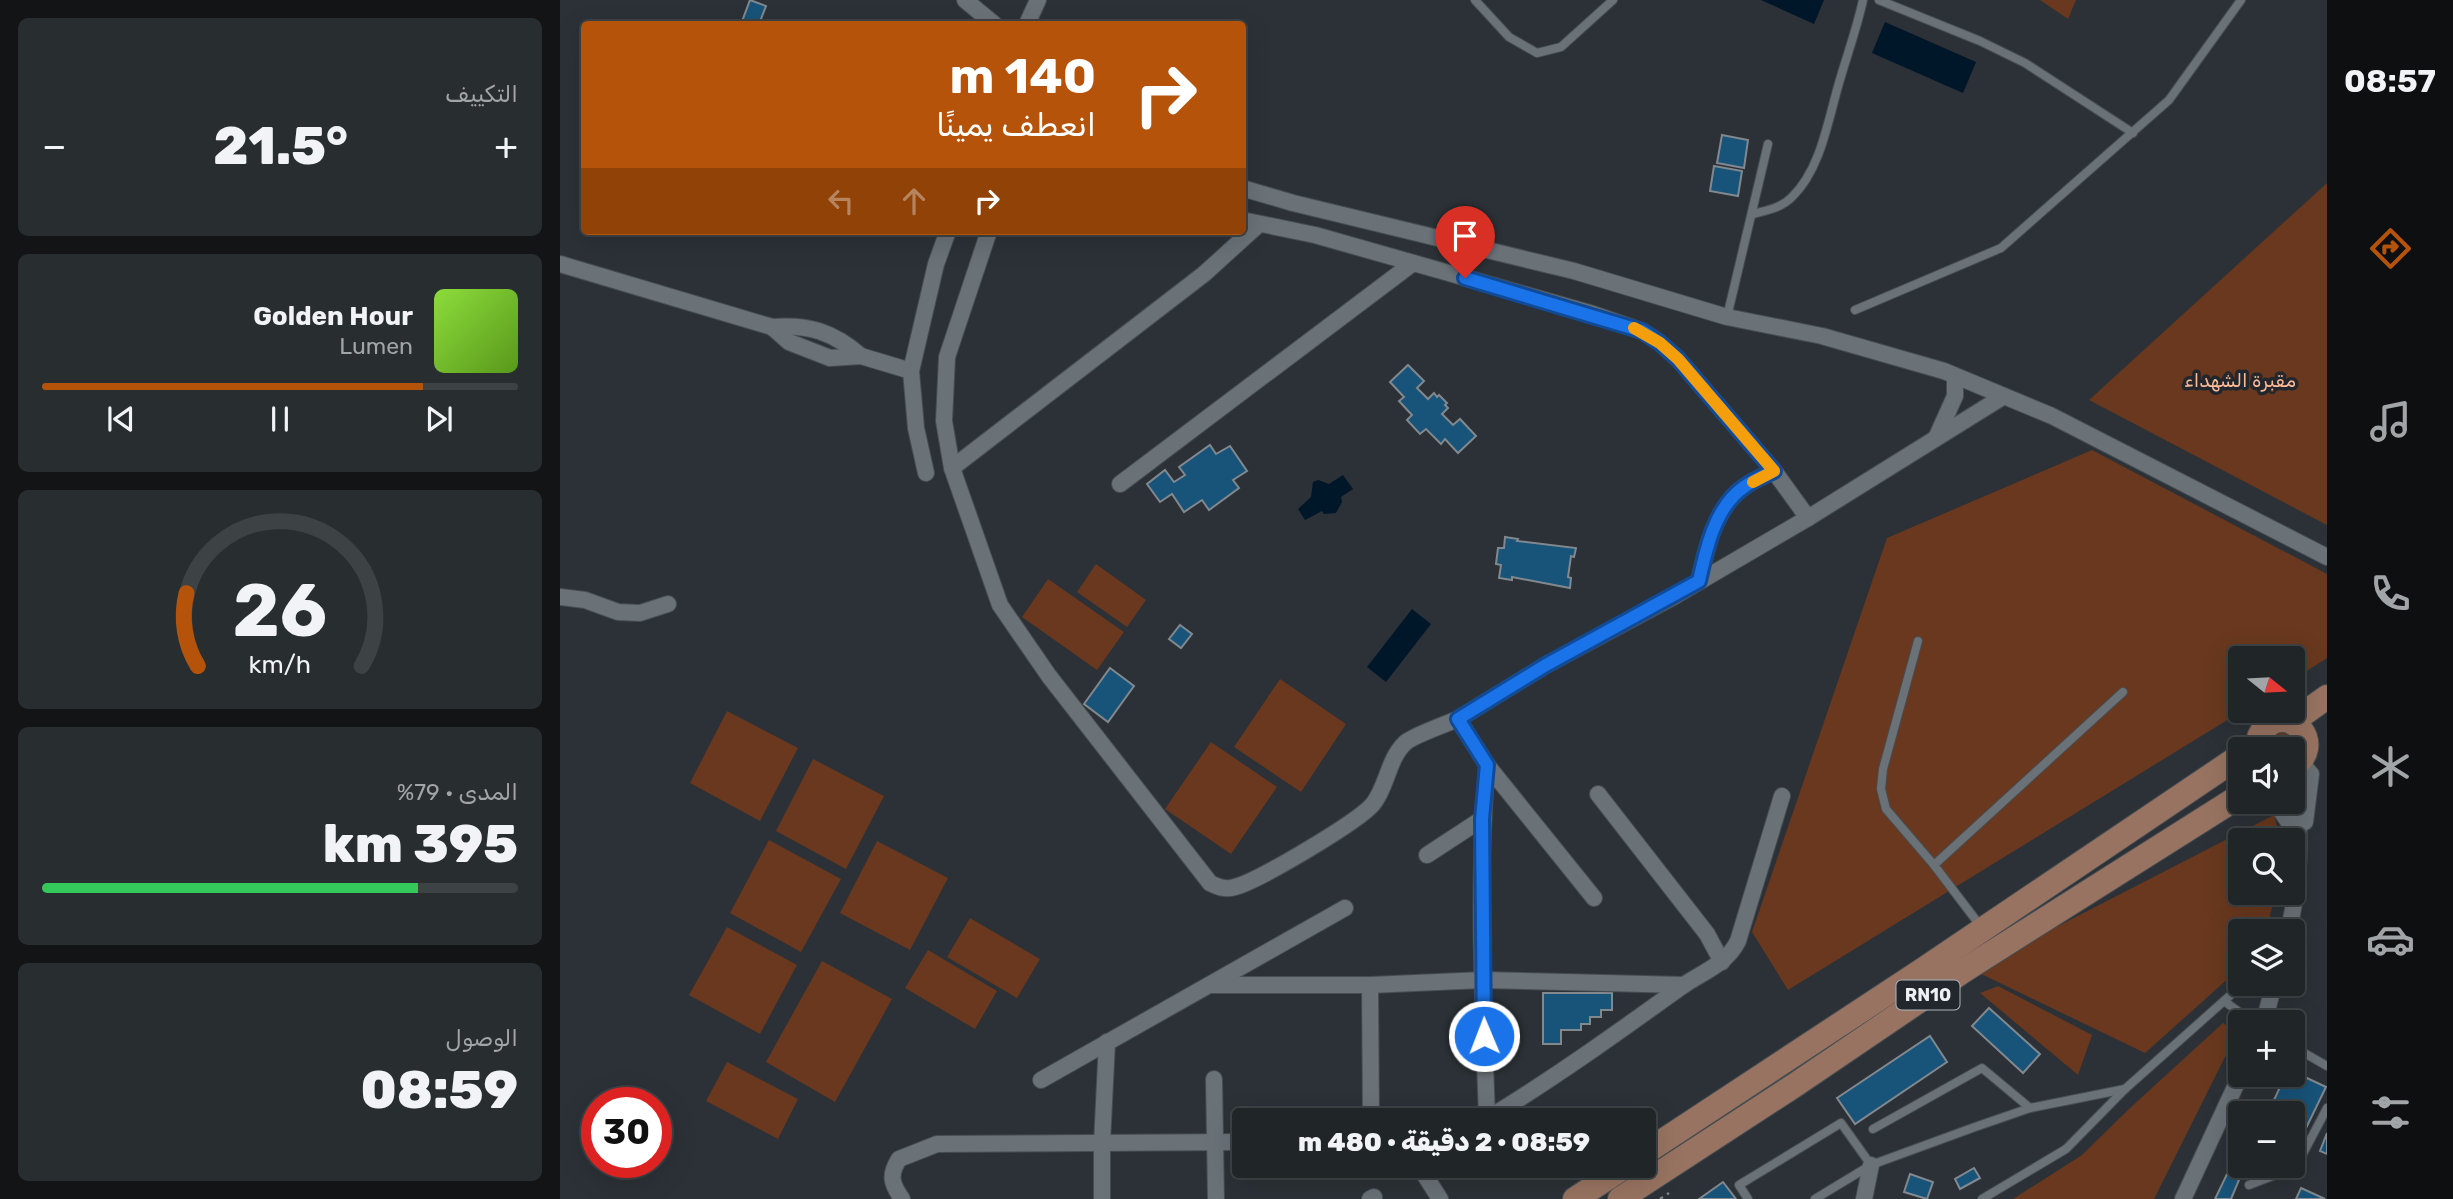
<!DOCTYPE html>
<html lang="ar">
<meta charset="utf-8">
<style>
:root{--surface:#202528;--page:#282d30;--text:#f1f3f6;--muted:#a2a5a8;--line:#3d4245;--accent:#b45309}
body{margin:0;font-family:Rubik,"Noto Naskh Arabic",sans-serif;background:var(--page);color:var(--text);direction:rtl;height:100vh;display:flex;flex-direction:column;font-size:26px;white-space:nowrap}
*{box-sizing:border-box;margin:0}
p{font-size:23px;color:var(--muted)}
.icon{flex:none;width:38px;height:38px;fill:none;stroke:currentColor;stroke-width:2;stroke-linecap:round;stroke-linejoin:round}
.map{position:relative;flex:1;overflow:hidden;direction:ltr}
.side{display:flex;flex-direction:column;gap:18px;padding:18px;background:#121416;width:560px}
.side>*{flex:none}
.top-card{position:absolute;left:21px;top:21px;width:665px;height:214px;border-radius:7px;box-shadow:0 7px 28px #0002,0 0 0 2px var(--line);direction:rtl;background:#b45309;color:#fff;overflow:hidden}
.needle{width:46px;rotate:108deg}
.controls{position:absolute;left:1668px;top:646px;display:grid;gap:14px}
.controls a{display:grid;place-items:center;width:77px;height:77px;border-radius:7px;background:var(--surface);box-shadow:0 7px 28px #0002,0 0 0 2px var(--line);font-size:35px}
.speed{position:absolute;left:21px;top:1087px;display:flex;gap:14px;font-size:35px;font-weight:700;text-align:center}
.speed>*{display:grid;place-content:center;width:91px;height:91px;border-radius:50%;background:var(--surface);box-shadow:0 7px 28px #0002,0 0 0 2px var(--line);line-height:1}
.speed .limit{border:10px solid #d22;background:#fff;color:#111}
.pin{position:absolute;display:grid;place-items:center;width:60px;height:60px;color:#fff;margin:-72px -30px;border-radius:50% 50% 50% 0;rotate:-45deg;box-shadow:0 0 7px #0007}
.pin .icon{rotate:45deg}
.me{position:absolute;width:77px;margin:-38px;rotate:359deg;stroke-linejoin:round;filter:drop-shadow(0 0 5px #0008)}
.turn{display:flex;align-items:center;gap:24px;height:147px;padding:0 35px;font-size:32px}
.turn .icon{width:91px;height:91px;stroke-width:2.5}
.turn b{display:block;font-size:49px;line-height:60px}
.lanes{display:flex;align-items:center;height:66px;padding:0 35px;background:#0003;justify-content:center;gap:35px;direction:ltr}
.lanes .off{opacity:.35}
.big{font-size:52px;font-weight:800;line-height:1.1}
.side .widget{flex:1;display:flex;flex-direction:column;justify-content:center;gap:10px;min-width:0;padding:0 24px;border-radius:10px;background:var(--page)}
.side .dial{align-items:center;gap:0}
.dial svg{height:182px;overflow:visible;fill:none;stroke:var(--line);stroke-width:7;stroke-linecap:round;text-anchor:middle}
.dial text{fill:var(--text);stroke:none}
.song{display:flex;align-items:center;gap:21px}
.cover{width:84px;height:84px;border-radius:10px;background:linear-gradient(135deg,hsl(90 70% 55%),hsl(90 70% 35%))}
.played{height:7px;border-radius:4px;background:linear-gradient(90deg,var(--accent) 80%,var(--line) 80%)}
.keys{display:flex;justify-content:space-around;direction:ltr}
.heat{display:flex;justify-content:space-between;align-items:center;font-size:38px;direction:ltr}
.charge{height:10px;border-radius:5px;background:linear-gradient(90deg,#34c759 79%,var(--line) 0)}
.trip{position:absolute;left:672px;top:1108px;width:424px;height:70px;border-radius:7px;background:var(--surface);box-shadow:0 7px 28px #0002,0 0 0 2px var(--line);font-weight:800;line-height:70px;text-align:center;direction:rtl}
main{display:flex;flex:1;min-height:0}
.tab-bar{display:flex;flex-direction:column;width:126px;justify-content:space-around;align-items:center;background:#0d0f10;color:var(--muted)}
.tab-bar .icon{width:49px;height:49px}
.tab-bar .active{color:var(--accent)}
.tab-bar b{font-size:32px;color:var(--text)}
.map>svg:first-child{display:block}
.green{fill:#69381e}
.water{fill:#001629}
.building{fill:#185379;stroke:#81888e;stroke-width:2}
.lines{fill:none;stroke-linecap:round;stroke-linejoin:round}
.service-casing{stroke:#474d51;stroke-width:10}
.minor-casing{stroke:#474d51;stroke-width:18}
.primary-casing{stroke:#474d51;stroke-width:26}
.path{stroke:#82878b;stroke-width:2.5;stroke-dasharray:3.5 5;stroke-linecap:butt}
.service{stroke:#6a7177;stroke-width:8}
.minor{stroke:#6a7177;stroke-width:16}
.primary{stroke:#987361;stroke-width:24}
.route-casing{stroke:#114b97;stroke-width:18}
.route{stroke:#1a73e8;stroke-width:12}
.slow{stroke:#f59e0b;stroke-width:12}
.labels{text-anchor:middle;dominant-baseline:central;stroke-width:7;stroke-linejoin:round;paint-order:stroke}
.shield{fill:#21272c;stroke:#b0b4b8;stroke-width:2}
.shield-label{font-size:18px;font-weight:bold;fill:#edf1f4}
.park-label{font-size:19px;fill:#feb996;stroke:#21272c}
</style>
<main>
<nav class="tab-bar">
<b>08:57</b>
<svg class="icon active" aria-label="directions" viewBox="0 0 24 24"><path d="M12 3l9 9-9 9-9-9zM9 14v-3h6M13 9l2 2-2 2"/></svg>
<svg class="icon" aria-label="music" viewBox="0 0 24 24"><path d="M9 18V5l10-2v13"/><circle cx="6" cy="18" r="3"/><circle cx="16" cy="16" r="3"/></svg>
<svg class="icon" aria-label="phone" viewBox="0 0 24 24"><path d="M5 4h4l2 5-3 2q2 4 5 5l2-3 5 2v4C11 20 4 13 5 4z"/></svg>
<svg class="icon" aria-label="climate" viewBox="0 0 24 24"><path d="M12 3v18M4 7l16 10M4 17L20 7"/></svg>
<svg class="icon" aria-label="car" viewBox="0 0 24 24"><path d="M5 17H2v-5l4-1 3-4h7l3 4 3 1v5h-3M9 17h6M6 11h13"/><circle cx="7" cy="17" r="2"/><circle cx="17" cy="17" r="2"/></svg>
<svg class="icon" aria-label="filters" viewBox="0 0 24 24"><path d="M4 7h16M4 17h16"/><circle cx="9" cy="7" r="2"/><circle cx="15" cy="17" r="2"/></svg>
</nav>
<div class="map">
<svg width="1767" height="1199" viewBox="0 0 1767 1199">
<rect width="100%" height="100%" fill="#2b3136"/>
<g class="green">
<polygon points="1480,0 1516,0 1508,19"/>
<polygon points="1767,183 1767,525 1529,400"/>
<polygon points="1532,450 1767,574 1767,658 1733,680 1732,658 1680,658 1680,710 1682,711 1228,990 1192,932 1327,538"/>
<polygon points="536,564 586,600 567,627 517,592"/>
<polygon points="488,579 564,632 537,670 462,617"/>
<polygon points="720,679 786,724 741,792 674,747"/>
<polygon points="167,711 238,748 200,821 130,783"/>
<polygon points="1712,731 1736,733 1733,761 1732,749 1705,749"/>
<polygon points="651,742 717,787 671,854 605,809"/>
<polygon points="253,759 324,796 286,869 216,831"/>
<polygon points="1714,815 1721,840 1680,840 1680,892 1716,893 1710,915 1710,931 1680,931 1680,968 1585,1053 1413,970"/>
<polygon points="209,840 281,879 241,952 170,913"/>
<polygon points="317,841 388,878 350,950 280,913"/>
<polygon points="410,918 480,959 457,998 387,957"/>
<polygon points="167,927 237,965 200,1034 129,995"/>
<polygon points="368,950 437,991 415,1029 345,988"/>
<polygon points="262,961 332,999 275,1102 206,1062"/>
<polygon points="1438,986 1532,1035 1518,1075 1420,993"/>
<polygon points="1663,1023 1677,1033 1594,1199 1453,1199 1522,1155 1570,1108"/>
<polygon points="167,1062 238,1099 218,1139 146,1101"/>
</g>
<g class="water">
<polygon points="1201,0 1264,0 1254,24"/>
<polygon points="1325,22 1416,62 1403,93 1312,53"/>
<polygon points="783,475 793,489 781,497 782,502 776,513 764,514 762,511 745,520 738,509 751,497 753,482 758,480 769,484"/>
<polygon points="852,609 871,624 826,682 807,667"/>
</g>
<g class="building">
<polygon points="190,0 206,6 199,24 181,24"/>
<polygon points="1162,135 1188,140 1184,168 1157,163"/>
<polygon points="1154,166 1182,171 1178,196 1150,191"/>
<polygon points="848,365 864,381 857,388 868,399 874,393 877,397 879,395 887,403 885,405 888,408 882,414 893,425 900,419 916,436 898,453 885,439 881,444 866,429 860,434 847,420 852,415 839,401 844,397 830,382"/>
<polygon points="650,445 656,454 670,446 687,471 673,480 679,488 649,510 642,500 624,512 612,494 600,502 587,484 605,470 614,482 625,475 619,467"/>
<polygon points="945,537 958,539 957,541 1016,548 1014,557 1011,556 1008,577 1011,578 1010,588 952,577 952,580 939,578 941,565 936,564 938,548 944,548"/>
<polygon points="620,625 632,634 621,648 609,639"/>
<polygon points="550,668 574,686 548,722 524,704"/>
<polygon points="983,993 1052,993 1052,1010 1041,1010 1041,1017 1030,1017 1030,1024 1021,1024 1021,1030 1001,1030 1001,1044 983,1044"/>
<polygon points="1429,1008 1480,1054 1463,1073 1412,1026"/>
<polygon points="1370,1036 1387,1062 1295,1124 1277,1098"/>
<polygon points="1732,1071 1766,1087 1732,1157 1732,1113 1708,1113 1726,1074 1732,1074"/>
<polygon points="1767,1133 1767,1154 1760,1151"/>
<polygon points="1414,1168 1420,1178 1400,1189 1395,1179"/>
<polygon points="1350,1174 1373,1182 1367,1199 1344,1192"/>
<polygon points="1667,1174 1679,1180 1671,1199 1655,1199"/>
<polygon points="1163,1182 1176,1199 1139,1199"/>
<polygon points="1741,1188 1765,1199 1736,1199"/>
</g>
<g class="lines">
<g class="service-casing">
<g id="service">
<polyline points="915,0 949,37 977,53 1001,47 1053,0"/>
<polyline points="1319,0 1420,41 1465,63 1573,133"/>
<path d="M1193,214C1208,210 1221,208 1232,197C1261,169 1268,120 1279,83C1287,55 1297,28 1303,0"/>
<polyline points="1295,310 1441,248 1609,100 1681,0"/>
<polyline points="1167,317 1208,144"/>
<polyline points="1358,641 1323,769 1321,789 1326,809 1374,865 1422,928"/>
<polyline points="1374,865 1563,692"/>
<polyline points="1664,1001 1693,1022"/>
<polyline points="1732,1046 1767,1066"/>
<polyline points="1313,1129 1422,1068 1470,1108"/>
<polyline points="1689,1185 1736,1167 1767,1108"/>
<polyline points="1188,1199 1179,1185 1281,1123 1311,1165"/>
<polyline points="1255,1199 1311,1165 1415,1127 1470,1108 1565,1089"/>
<polyline points="1422,1199 1506,1149 1565,1089 1683,984"/>
</g>
</g>
<g class="minor-casing">
<g id="minor">
<polyline points="405,0 434,24"/>
<polyline points="467,24 478,0"/>
<polyline points="682,188 733,203 1014,271 1167,317 1262,336 1384,371 1492,416 1767,557"/>
<polyline points="682,220 755,235 1033,314 1082,331 1100,343 1118,359 1214,471"/>
<path d="M429,231L387,357L384,421L392,468L440,605L489,676L650,883C658,887 665,890 675,887C698,881 798,822 813,804C827,787 828,759 845,743C852,736 886,724 898,719"/>
<path d="M0,264L212,327C249,324 273,332 301,356"/>
<polyline points="212,327 229,342 270,358 301,356 351,371"/>
<polyline points="1377,436 1395,396 1395,376"/>
<polyline points="392,468 644,274 698,225"/>
<polyline points="366,473 356,428 351,371 376,264 388,231"/>
<polyline points="560,484 853,263"/>
<path d="M1139,581C1146,549 1155,507 1184,487C1193,480 1204,476 1214,471L1248,518"/>
<polyline points="0,597 25,600 58,612 80,613 108,604"/>
<polyline points="1740,762 1751,774 1745,822"/>
<polyline points="1038,794 1147,934 1162,962"/>
<polyline points="1715,802 1738,836"/>
<polyline points="867,855 922,819"/>
<polyline points="1034,898 927,765 898,719 986,665 1113,597 1248,518 1444,396"/>
<path d="M1728,931C1739,892 1744,824 1732,785"/>
<polyline points="650,985 810,985 923,980 1124,985"/>
<polyline points="810,985 811,1120"/>
<polyline points="1704,1022 1714,984"/>
<polyline points="654,1079 656,1199"/>
<polyline points="481,1080 785,908"/>
<path d="M927,1119C923,1001 917,882 927,765"/>
<path d="M925,1120C993,1079 1057,1033 1121,987C1142,972 1166,965 1178,941L1222,796"/>
<polyline points="859,1166 880,1199"/>
<path d="M342,1199C331,1183 329,1175 339,1159L377,1144L684,1142"/>
<polyline points="542,1199 542,1143 547,1042"/>
<polyline points="810,1199 814,1197"/>
<polyline points="1304,1199 1311,1165"/>
<polyline points="1623,1199 1681,1074"/>
</g>
</g>
<g class="primary-casing">
<g id="primary">
<polyline points="1732,722 1767,697"/>
<path d="M1698,749C1697,741 1699,734 1705,728C1730,702 1767,746 1732,767"/>
<polyline points="1083,1154 1361,971 1680,756"/>
<polyline points="1015,1199 1066,1166"/>
<polyline points="1060,1199 1235,1085 1403,971 1680,796"/>
</g>
</g>
<polyline class="path" points="1100,1199 1109,1193"/>
<use href="#service" class="service"/>
<use href="#minor" class="minor"/>
<use href="#primary" class="primary"/>
</g>
<g class="lines">
<g class="route-casing">
<path id="route" d="M905,278L1082,331L1100,343L1118,359L1214,471C1204,476 1193,480 1184,487C1155,507 1146,549 1139,581L986,665L898,719L927,765L922,819L924,1036"/>
</g>
<use href="#route" class="route"/>
<polyline class="slow" points="1074,328 1100,343 1118,359 1214,471 1193,482"/>
</g>
<g class="labels">
<rect class="shield" x="1336.5" y="980.5" width="63" height="29" rx="5"/>
<g class="shield-label">
<text x="1368" y="995">RN10</text>
</g>
<g class="park-label">
<text x="1680" y="380">مقبرة الشهداء</text>
</g>
</g>
</svg>
<div class="controls">
<a><svg class="needle" viewBox="-14 -14 28 28"><path d="M0-13l5 13h-10z" fill="#e53935"/><path d="M0 13l5-13h-10z" fill="#a2a5a8"/></svg></a>
<a><svg class="icon" aria-label="sound" viewBox="0 0 24 24"><path d="M4 9h4l5-4v14l-5-4H4zM17 9q2 3 0 6"/></svg></a>
<a><svg class="icon" aria-label="search" viewBox="0 0 24 24"><circle cx="10" cy="10" r="6"/><path d="M15 15l6 6"/></svg></a>
<a><svg class="icon" aria-label="layers" viewBox="0 0 24 24"><path d="M12 4l9 5-9 5-9-5zM3 14l9 5 9-5"/></svg></a>
<a>+</a>
<a>−</a>
</div>
<div class="speed"><div class="limit">30</div></div>
<div class="pin" style="left:905px;top:278px;background:#d93025"><svg class="icon" aria-label="arrive" viewBox="0 0 24 24"><path d="M6 21V4h12l-3 4 3 4H6"/></svg></div>
<svg class="me" style="left:924px;top:1036px" viewBox="-20 -20 40 40"><circle r="17" fill="#1a73e8" stroke="#fff" stroke-width="3"/><path d="M0-11L8 9 0 5-8 9z" fill="#fff"/></svg>
<div class="trip">08:59 · 2 دقيقة · 480 m</div>
<div class="top-card">
<div class="turn"><svg class="icon" aria-label="right" viewBox="0 0 24 24"><path d="M7 20v-9h11M14 6l5 5-5 5"/></svg><div><b>140 m</b>انعطف يمينًا</div></div>
<div class="lanes"><svg class="icon off" aria-label="left" viewBox="0 0 24 24"><path d="M17 20v-9H6M10 6l-5 5 5 5"/></svg><svg class="icon off" aria-label="ahead" viewBox="0 0 24 24"><path d="M12 20V5M6 11l6-6 6 6"/></svg><svg class="icon" aria-label="right" viewBox="0 0 24 24"><path d="M7 20v-9h11M14 6l5 5-5 5"/></svg></div>
</div>
</div>
<section class="side">
<div class="widget"><p>التكييف</p>
<div class="heat"><a>−</a><b class="big">21.5°</b><a>+</a></div>
</div>
<div class="widget">
<div class="song"><i class="cover"></i><div><b>Golden Hour</b><p>Lumen</p></div></div>
<div class="played"></div>
<div class="keys"><svg class="icon" aria-label="previous" viewBox="0 0 24 24"><path d="M18 5L8 12l10 7zM5 5v14"/></svg><svg class="icon" aria-label="pause" viewBox="0 0 24 24"><path d="M8 5v14M16 5v14"/></svg><svg class="icon" aria-label="next" viewBox="0 0 24 24"><path d="M6 5l10 7-10 7zM19 5v14"/></svg></div>
</div>
<div class="widget dial"><svg viewBox="0 0 100 80">
<path d="M14 69A42 42 0 1 1 86 69"/>
<path d="M14 69A42 42 0 0 1 9 37" stroke="#b45309"/>
<text x="50" y="56" font-size="32" font-weight="700">26</text>
<text x="50" y="72" font-size="11">km/h</text>
</svg></div>
<div class="widget"><p>المدى · 79%</p><b class="big">395 km</b><div class="charge"></div></div>
<div class="widget"><p>الوصول</p><b class="big">08:59</b></div>
</section>
</main>
